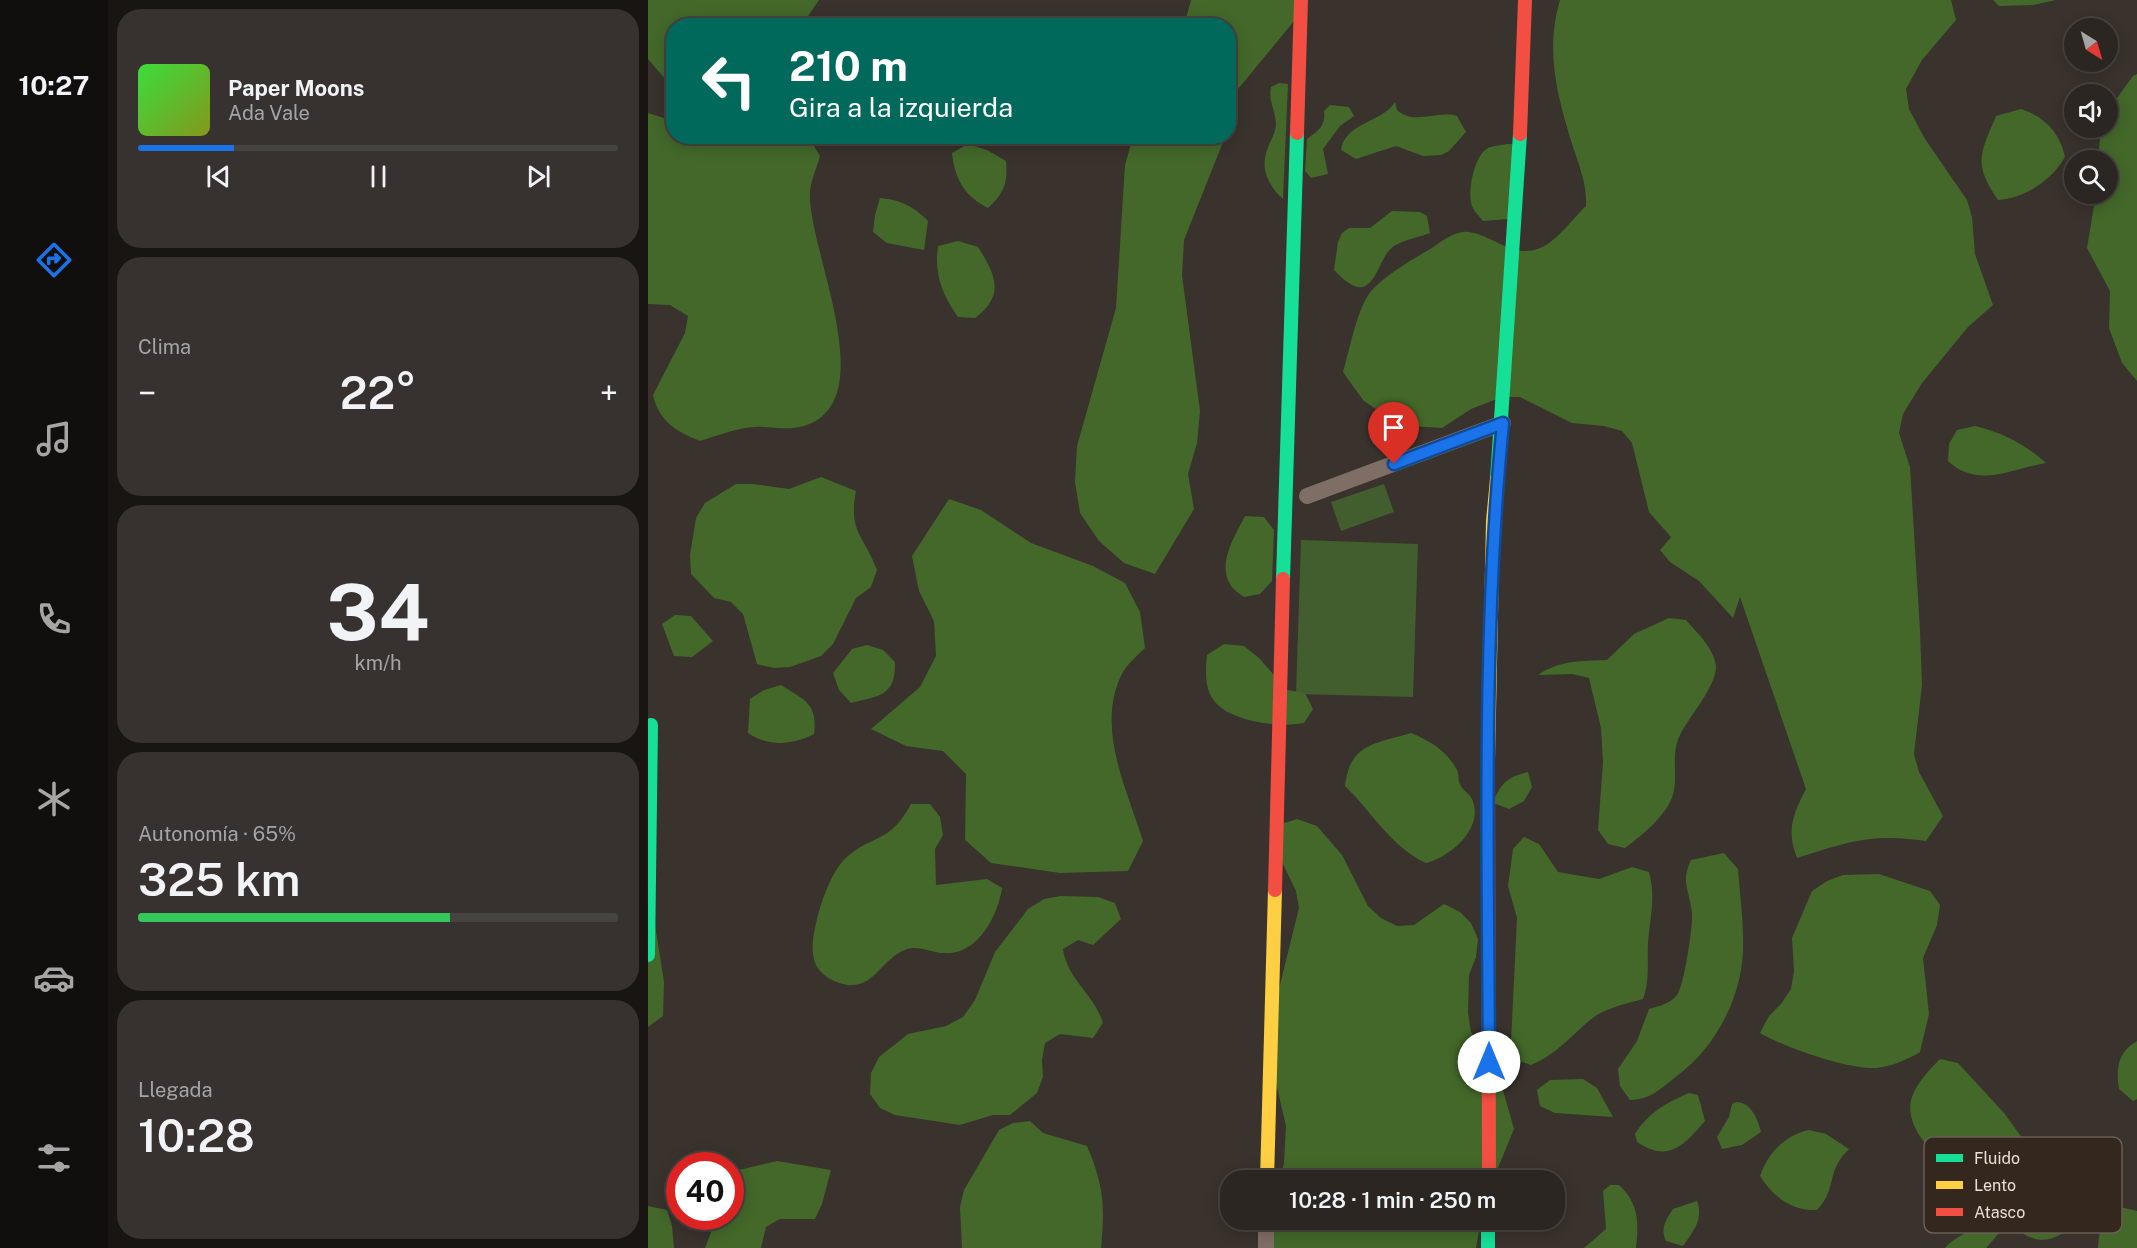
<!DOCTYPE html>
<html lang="es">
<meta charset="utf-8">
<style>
:root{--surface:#2b2622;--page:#37322f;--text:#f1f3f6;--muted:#a6a5a5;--line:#474340;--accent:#1a73e8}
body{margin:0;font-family:"Public Sans",sans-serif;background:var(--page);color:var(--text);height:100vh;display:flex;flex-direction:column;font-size:22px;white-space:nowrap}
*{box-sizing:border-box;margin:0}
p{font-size:20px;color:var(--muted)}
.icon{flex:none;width:33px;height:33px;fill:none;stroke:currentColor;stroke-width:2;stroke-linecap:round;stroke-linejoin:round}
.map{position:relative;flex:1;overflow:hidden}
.sheet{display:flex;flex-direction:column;gap:9px;padding:9px;background:#181513;width:540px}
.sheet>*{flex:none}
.guide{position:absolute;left:18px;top:18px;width:570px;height:126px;border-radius:24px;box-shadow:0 3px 15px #0003,0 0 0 2px var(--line);background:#00695c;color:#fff;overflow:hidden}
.needle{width:39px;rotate:143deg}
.controls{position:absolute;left:1416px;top:18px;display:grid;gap:12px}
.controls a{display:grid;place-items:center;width:54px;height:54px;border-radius:50%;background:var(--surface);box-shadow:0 3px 15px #0003,0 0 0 2px var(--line);font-size:30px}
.speed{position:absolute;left:18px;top:1152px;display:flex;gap:12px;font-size:30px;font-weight:700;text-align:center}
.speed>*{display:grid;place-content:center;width:78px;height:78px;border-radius:50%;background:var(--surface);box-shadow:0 3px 15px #0003,0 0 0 2px var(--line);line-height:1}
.speed .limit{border:9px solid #d22;background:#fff;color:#111}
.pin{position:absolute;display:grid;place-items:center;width:51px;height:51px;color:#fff;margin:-62px -26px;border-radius:50% 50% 50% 0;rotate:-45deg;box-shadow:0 0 6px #0007}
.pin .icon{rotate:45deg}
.me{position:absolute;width:66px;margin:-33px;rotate:0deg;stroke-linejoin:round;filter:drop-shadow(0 0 4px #0008)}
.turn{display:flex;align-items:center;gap:21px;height:126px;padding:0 24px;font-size:27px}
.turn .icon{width:78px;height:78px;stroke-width:2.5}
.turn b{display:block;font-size:42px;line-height:51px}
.big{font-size:45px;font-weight:600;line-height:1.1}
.sheet .tile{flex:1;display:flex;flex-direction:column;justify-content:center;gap:9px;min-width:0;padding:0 21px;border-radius:24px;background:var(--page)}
.sheet .dial{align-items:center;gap:0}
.dial b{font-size:78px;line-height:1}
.song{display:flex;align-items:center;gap:18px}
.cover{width:72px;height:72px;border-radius:9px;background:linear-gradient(135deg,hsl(120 70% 55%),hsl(70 70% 35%))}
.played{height:6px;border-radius:3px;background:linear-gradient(90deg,var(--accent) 20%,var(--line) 20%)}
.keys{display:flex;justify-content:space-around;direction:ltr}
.heat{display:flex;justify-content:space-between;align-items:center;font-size:33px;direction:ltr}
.charge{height:9px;border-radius:4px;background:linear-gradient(90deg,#34c759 65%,var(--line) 0)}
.trip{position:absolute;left:572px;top:1170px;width:345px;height:60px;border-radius:24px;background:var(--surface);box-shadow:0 3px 15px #0003,0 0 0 2px var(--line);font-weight:600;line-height:60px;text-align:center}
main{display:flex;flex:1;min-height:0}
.tab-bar{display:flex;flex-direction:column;width:108px;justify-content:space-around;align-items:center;background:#110f0e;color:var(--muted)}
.tab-bar .icon{width:42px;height:42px}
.tab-bar .current{color:var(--accent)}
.tab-bar b{font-size:27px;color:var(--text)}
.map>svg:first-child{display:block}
.green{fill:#425e2f}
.forest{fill:#43682a}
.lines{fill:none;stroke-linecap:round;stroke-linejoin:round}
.street{stroke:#7f6e65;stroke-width:16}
.fast{stroke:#16e098;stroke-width:14}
.slow{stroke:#ffcf43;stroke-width:14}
.jam{stroke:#f24e42;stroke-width:14}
.route-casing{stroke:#114b97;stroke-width:15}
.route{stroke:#1a73e8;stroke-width:10}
.key{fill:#34271e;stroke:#6a5e56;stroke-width:1.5}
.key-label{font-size:16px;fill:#e8e0d9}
</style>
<main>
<nav class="tab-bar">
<b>10:27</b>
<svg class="icon current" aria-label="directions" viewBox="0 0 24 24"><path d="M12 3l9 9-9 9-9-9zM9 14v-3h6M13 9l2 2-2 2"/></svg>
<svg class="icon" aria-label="music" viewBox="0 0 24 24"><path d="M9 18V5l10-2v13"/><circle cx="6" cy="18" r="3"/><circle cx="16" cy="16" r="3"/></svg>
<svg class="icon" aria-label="phone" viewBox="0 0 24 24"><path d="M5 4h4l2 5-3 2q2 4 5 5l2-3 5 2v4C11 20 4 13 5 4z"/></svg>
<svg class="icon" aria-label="climate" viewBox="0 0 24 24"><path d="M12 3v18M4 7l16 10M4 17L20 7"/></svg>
<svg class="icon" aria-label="car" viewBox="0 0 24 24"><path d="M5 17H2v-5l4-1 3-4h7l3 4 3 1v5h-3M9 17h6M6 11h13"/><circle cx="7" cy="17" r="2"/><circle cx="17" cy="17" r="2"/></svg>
<svg class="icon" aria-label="filters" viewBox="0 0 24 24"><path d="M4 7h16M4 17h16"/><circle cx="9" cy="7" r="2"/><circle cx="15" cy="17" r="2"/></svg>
</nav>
<section class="sheet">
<div class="tile">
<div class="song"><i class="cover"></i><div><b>Paper Moons</b><p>Ada Vale</p></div></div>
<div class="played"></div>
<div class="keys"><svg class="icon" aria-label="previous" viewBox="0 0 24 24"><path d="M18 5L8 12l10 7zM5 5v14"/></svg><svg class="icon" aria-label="pause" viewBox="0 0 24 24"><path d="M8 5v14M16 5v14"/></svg><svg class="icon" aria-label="next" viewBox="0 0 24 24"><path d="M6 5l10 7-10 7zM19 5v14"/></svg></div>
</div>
<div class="tile"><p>Clima</p>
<div class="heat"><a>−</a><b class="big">22°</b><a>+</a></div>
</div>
<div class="tile dial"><b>34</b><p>km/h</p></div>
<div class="tile"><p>Autonomía · 65%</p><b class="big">325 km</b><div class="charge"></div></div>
<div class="tile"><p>Llegada</p><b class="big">10:28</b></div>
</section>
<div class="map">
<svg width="1489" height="1248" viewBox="0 0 1489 1248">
<rect width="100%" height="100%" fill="#39322d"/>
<g class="green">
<polygon points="736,484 746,512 693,531 683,502"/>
<polygon points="653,540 770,544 765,697 648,694"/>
</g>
<g class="forest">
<polygon points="0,0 171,0 160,16 158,25 26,26 25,80 19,81 0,59"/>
<polygon points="543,0 658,0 646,21 581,100 580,26 536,26"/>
<path d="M912,0H1303L1308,20L1274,60L1258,89L1261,109L1277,139L1319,200L1324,217L1327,254L1345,305L1320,327L1274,383L1255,414L1251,433L1262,467L1272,630L1274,685L1266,754L1271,772L1295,816L1278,841C1223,833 1200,842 1149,858C1138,831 1145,814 1158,789L1092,597L1085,618L1051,581L1022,562L1012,550L1023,537L1001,512L984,443L974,431L956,426L924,423L872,397H854L823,409L794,428L761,426L743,420L715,400L695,372C702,349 709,307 724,290C741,273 763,260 784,248C794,241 808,230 821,232C843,235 863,256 886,250C906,246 923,220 938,206C939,184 931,165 924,144C909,95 897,51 912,0Z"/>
<polygon points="1345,0 1408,0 1385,5 1351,6"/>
<polygon points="1489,74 1489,381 1474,363 1461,328 1462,291 1439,248 1448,194 1460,194 1460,160 1450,160 1452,138 1456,128 1460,128 1464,105 1485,76"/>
<path d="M631,83L640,84L635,199C619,184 611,167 621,145C624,138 628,131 628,123C627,110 620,100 623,87Z"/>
<path d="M747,102L749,110C767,126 787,110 809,116L818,132L801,151L793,155L775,156L748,146L708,159L693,150C697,122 734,123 747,102Z"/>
<path d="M682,105L701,107L706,116L692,126L675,149L680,174L663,178L657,171L659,139C670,131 678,126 676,111Z"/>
<path d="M1373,109C1397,117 1412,133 1417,157C1403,181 1377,198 1350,200C1325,164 1332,154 1348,116Z"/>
<path d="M0,113L25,121L26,136L63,137L89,141L100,137H155L163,141L172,156C169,167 163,180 162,191C158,246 237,401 156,426C139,431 122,426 106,427C88,428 69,436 52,441C27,431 11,421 5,395L37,333L40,316L22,305L0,304Z"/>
<polygon points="485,137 577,137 536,240 534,275 552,411 549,443 540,474 546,509 507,574 476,563 451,541 432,513 427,482 429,446 468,308 477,165"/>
<path d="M320,144L339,150L358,161C360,183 356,193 340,208C316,196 307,179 304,153Z"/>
<path d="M859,144H867L860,219L835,221C832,217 826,211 824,206C819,192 826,155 840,148C845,146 853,145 859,144Z"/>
<path d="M232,198C253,200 265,206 280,221L276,250L239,243L225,232L227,215Z"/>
<path d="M744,211L772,212L779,216L782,233C771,237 756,240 746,246C726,259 728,315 686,270L690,242L694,233L701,228H722Z"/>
<path d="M310,241L330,247C348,275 357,296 327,318L310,317C294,295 286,273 290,246Z"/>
<path d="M1327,426C1355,433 1377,444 1398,463C1363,469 1330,489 1300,461L1301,444L1309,430Z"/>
<path d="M173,477L208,491C200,532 216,535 229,570L223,587L208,598L185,644L173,656L142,667L126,668L109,664L95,614L83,602L66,598L43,574L42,555L48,518L57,503L88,484H105L141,489Z"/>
<path d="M301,499L333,510L383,543L445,566L477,583L492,612L497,648C489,656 477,666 473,676C448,729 479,789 495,841L480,871L412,873L343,863L317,840L318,774L295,751L258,746L223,729L272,687L288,656L286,621L271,591L264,556Z"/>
<path d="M597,516L616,517L626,530L624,581L612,594L596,597C592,594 584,589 582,584C569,563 588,534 597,516Z"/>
<polygon points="27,615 43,616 65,641 44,657 26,656 14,624"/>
<path d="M1021,618L1038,620C1049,633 1066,648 1068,666C1069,685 1041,717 1032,735C1021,757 1033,781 1022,802C1014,819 992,837 977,848L960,844L950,830L955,762L953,728L941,678L924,674L890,675C912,660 933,661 959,660L986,634Z"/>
<path d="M576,644L596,646L611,658L639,690L657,693L665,709L656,723C638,726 623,725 605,721C566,711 554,697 559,655Z"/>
<path d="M219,645L235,650L247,662C248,696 231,696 203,703L191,690L185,673L204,649Z"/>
<path d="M133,685C156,700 170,703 166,734C145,745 121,747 100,733L102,699L116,690Z"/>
<path d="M763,733C781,740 800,752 809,770C811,774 810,780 812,784C814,790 821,793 824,799C837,828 802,857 778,863C742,846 725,813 697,786C702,743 727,744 763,733Z"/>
<path d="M880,772L884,787L876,801L861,809L845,803C852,783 860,777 880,772Z"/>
<path d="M263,804H282L292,817L295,835L287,849L288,885L339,879L354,888C350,916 329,956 296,953C286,953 274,947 264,948C231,953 227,1002 182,979C172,973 166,965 165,954C162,932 179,877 195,861C221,834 242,845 263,804Z"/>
<polygon points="649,819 669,826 694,855 720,906 733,918 749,926 766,925 796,904 812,912 823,923 830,939 828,957 821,975 820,1013 823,1032 851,1076 866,1129 845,1180 632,1180 636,1163 638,1126 625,1070 629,997 651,908 648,891 632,858 630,825"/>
<path d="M876,837L891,844L910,872L951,879L984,867L1001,872C1008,896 1002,918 1000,943C999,963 1002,980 995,999C977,1004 957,1008 942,1020C922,1037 909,1054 883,1065L867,1059L863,1042L869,918L860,886L865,849Z"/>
<path d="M1076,853L1090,869C1092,896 1096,924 1095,951C1093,999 1067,1048 1029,1076C1012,1089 1004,1099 982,1100L972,1086L970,1069L989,1041L1001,1009C1011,1006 1022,1004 1029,995C1036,986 1045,926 1044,914C1042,890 1032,884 1043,860Z"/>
<path d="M1231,874L1282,891L1292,905L1289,925L1275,958L1281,1014L1272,1052C1259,1060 1244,1066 1229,1068C1201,1070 1136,1047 1112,1033L1121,1016L1133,1004L1143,989L1146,971L1144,938L1164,891L1179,881L1195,875Z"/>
<polygon points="0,880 16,982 15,1016 0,1027"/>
<path d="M413,896L450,897L467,903L473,919L445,945L430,940L415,949C419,979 446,994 455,1023L445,1038L412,1034L397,1043L394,1060L395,1077L389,1093L362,1115H345L312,1125L247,1115L232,1108L222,1094L223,1073L231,1057L260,1034L298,1026L315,1017L327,1000L347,952L380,909L396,899Z"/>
<path d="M1489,1041V1099L1485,1101L1471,1089C1468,1070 1469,1052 1489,1041Z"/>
<path d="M1292,1059L1310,1063L1356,1113L1388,1157C1362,1169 1336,1179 1307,1171C1297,1168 1288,1157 1282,1150C1251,1112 1258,1093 1292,1059Z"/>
<polygon points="935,1079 949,1088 965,1117 907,1113 892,1106 889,1090 902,1080"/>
<path d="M1041,1093L1050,1095L1057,1121C1035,1146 1021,1163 989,1142L987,1134C1001,1112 1018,1103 1041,1093Z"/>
<path d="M1088,1102C1103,1102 1110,1119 1113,1132L1094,1145L1074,1149L1069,1137L1081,1117L1084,1104Z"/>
<path d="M382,1121L395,1133L439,1146C456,1186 457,1205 453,1248H314L312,1207L316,1190L351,1130L365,1123Z"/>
<path d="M1161,1130L1178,1134L1201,1149C1177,1172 1190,1188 1169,1210C1144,1211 1125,1197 1112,1176C1120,1153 1137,1135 1161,1130Z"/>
<polygon points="129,1161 183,1170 174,1204 167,1219 132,1219 118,1227 113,1248 57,1248 69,1217 82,1216 83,1179 91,1170"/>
<path d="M1387,1178L1422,1185L1431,1205L1429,1222C1408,1241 1392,1247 1368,1229L1353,1231L1338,1248H1297C1307,1235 1330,1230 1344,1216L1346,1197L1353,1181Z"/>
<path d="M962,1185H971C991,1203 991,1224 988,1248H936L958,1229L955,1191Z"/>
<path d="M1049,1201C1056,1219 1045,1232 1035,1246L1018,1241C1012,1228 1018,1220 1025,1209Z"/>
<polygon points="0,1206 19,1210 24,1226 26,1248 0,1248"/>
<path d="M1472,1207L1489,1211V1248H1450C1451,1227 1455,1218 1472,1207Z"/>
<polygon points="622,1220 833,1220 828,1248 617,1248"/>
</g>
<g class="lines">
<g class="street">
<polyline points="659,496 855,423"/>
<polyline points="618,1248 618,1220"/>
</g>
<g class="fast">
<polyline points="849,479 872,134"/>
<polyline points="635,579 649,133"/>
<polyline points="0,955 3,725"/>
<polyline points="840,1220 840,1248"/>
</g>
<g class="slow">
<polyline points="840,760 845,521 849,479"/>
<polyline points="619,1180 627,890"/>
</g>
<g class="jam">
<polyline points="649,133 653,0"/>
<polyline points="872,134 877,0"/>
<polyline points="840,760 841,1180"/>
<polyline points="627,890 635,579"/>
</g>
</g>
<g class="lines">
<g class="route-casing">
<path id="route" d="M746,464L855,423C834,635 840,849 841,1062"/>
</g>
<use href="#route" class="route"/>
</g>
<rect x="1276" y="1137" width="198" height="96" rx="9" class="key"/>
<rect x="1288" y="1154" width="27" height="8" fill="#16e098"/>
<rect x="1288" y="1181" width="27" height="8" fill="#ffcf43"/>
<rect x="1288" y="1208" width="27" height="8" fill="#f24e42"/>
<g class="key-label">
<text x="1326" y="1164">Fluido</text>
<text x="1326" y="1191">Lento</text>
<text x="1326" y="1218">Atasco</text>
</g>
</svg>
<div class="controls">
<a><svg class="needle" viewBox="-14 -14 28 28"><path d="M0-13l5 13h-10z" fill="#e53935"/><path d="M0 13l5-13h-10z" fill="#a6a5a5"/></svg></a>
<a><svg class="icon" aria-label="sound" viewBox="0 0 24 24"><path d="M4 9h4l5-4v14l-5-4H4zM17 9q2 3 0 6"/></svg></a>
<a><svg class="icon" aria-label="search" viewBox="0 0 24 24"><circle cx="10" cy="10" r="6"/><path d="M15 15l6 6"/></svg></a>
</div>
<div class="speed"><div class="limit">40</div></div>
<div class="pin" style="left:746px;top:464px;background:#d93025"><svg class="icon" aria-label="arrive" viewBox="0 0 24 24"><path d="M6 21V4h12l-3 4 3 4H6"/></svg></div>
<svg class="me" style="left:841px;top:1062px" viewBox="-20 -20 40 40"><circle r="19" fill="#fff"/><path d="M0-13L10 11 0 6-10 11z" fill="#1a73e8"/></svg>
<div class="trip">10:28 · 1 min · 250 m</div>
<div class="guide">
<div class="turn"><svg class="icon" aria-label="left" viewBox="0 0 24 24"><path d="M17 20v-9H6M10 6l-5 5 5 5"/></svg><div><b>210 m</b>Gira a la izquierda</div></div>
</div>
</div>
</main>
